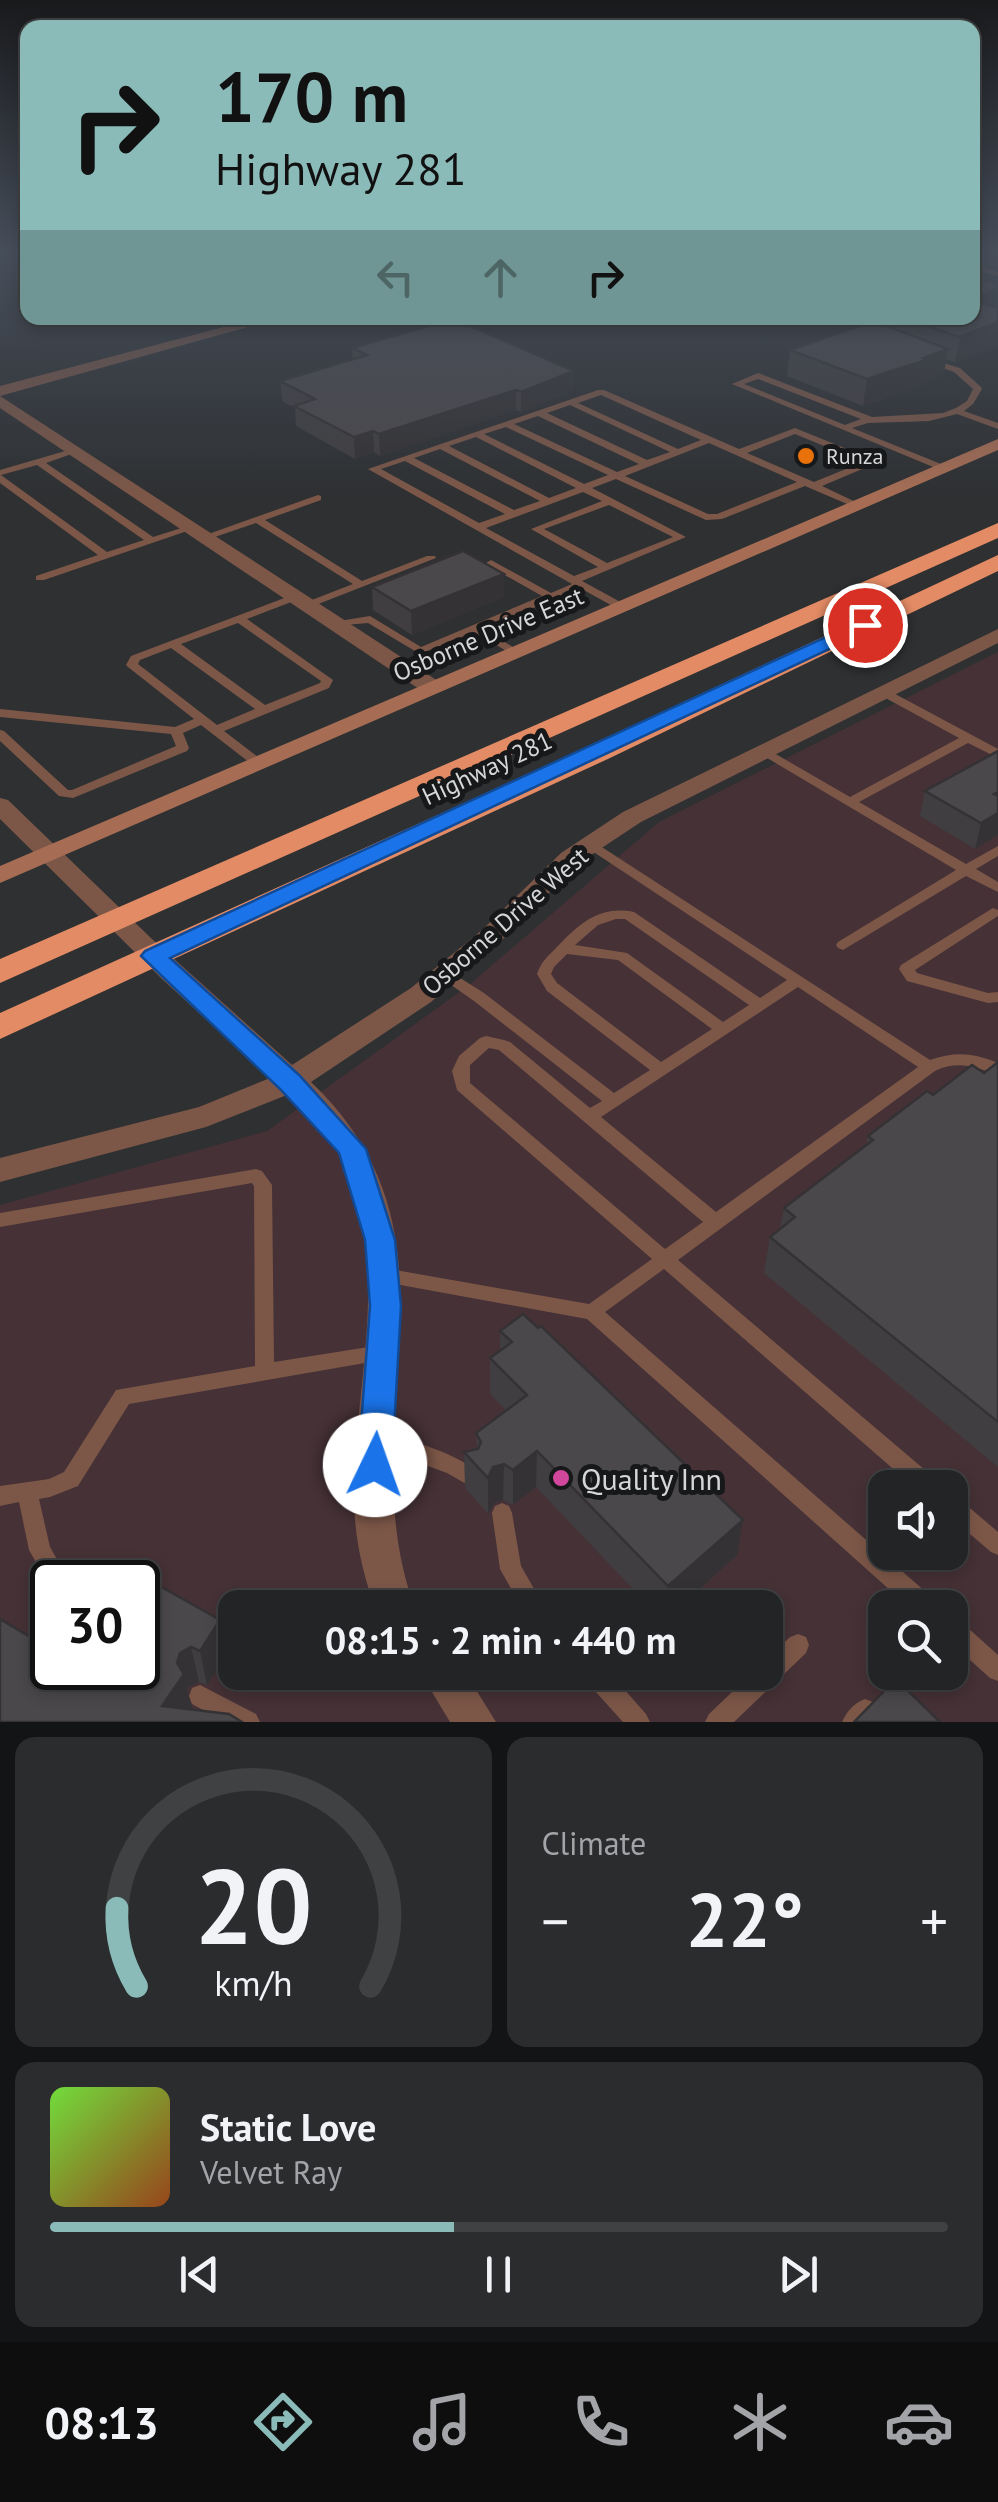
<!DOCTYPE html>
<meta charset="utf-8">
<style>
:root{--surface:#222426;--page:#2a2c2e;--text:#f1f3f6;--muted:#a2a4a7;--line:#3f4143;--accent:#8bbbb9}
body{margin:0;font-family:"PT Sans",sans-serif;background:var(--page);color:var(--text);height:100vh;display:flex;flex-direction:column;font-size:38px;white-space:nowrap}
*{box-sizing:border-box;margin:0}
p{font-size:32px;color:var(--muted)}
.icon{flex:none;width:55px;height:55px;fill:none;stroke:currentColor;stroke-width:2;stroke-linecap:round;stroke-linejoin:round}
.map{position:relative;height:1722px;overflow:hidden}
.panel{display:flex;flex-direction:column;gap:15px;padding:15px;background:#131415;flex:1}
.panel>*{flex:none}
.top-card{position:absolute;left:20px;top:20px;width:960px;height:305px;border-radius:20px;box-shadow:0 5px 15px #0003,0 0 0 2px var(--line);background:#8bbbb9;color:#111;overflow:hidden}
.buttons{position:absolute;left:868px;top:1470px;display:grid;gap:20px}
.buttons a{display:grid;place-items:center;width:100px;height:100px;border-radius:20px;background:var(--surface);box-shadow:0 5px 15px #0003,0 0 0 2px var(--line);font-size:50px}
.speed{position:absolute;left:30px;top:1560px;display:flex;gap:20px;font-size:50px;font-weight:700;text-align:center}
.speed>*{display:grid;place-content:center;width:130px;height:130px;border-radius:50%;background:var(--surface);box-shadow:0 5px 15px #0003,0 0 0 2px var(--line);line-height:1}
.speed .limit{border:5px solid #111;border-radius:15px;background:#fff;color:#111}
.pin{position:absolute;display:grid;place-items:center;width:85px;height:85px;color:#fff;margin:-42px;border:5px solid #fff;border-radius:50%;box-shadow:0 2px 10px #0007}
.me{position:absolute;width:110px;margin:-55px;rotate:3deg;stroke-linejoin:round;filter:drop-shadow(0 0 8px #0008)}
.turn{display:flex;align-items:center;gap:35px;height:210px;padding:0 30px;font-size:45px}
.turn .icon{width:130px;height:130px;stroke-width:2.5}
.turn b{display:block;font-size:70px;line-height:85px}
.lanes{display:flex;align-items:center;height:95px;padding:0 30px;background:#0003;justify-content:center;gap:50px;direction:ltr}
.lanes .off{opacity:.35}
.big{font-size:75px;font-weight:800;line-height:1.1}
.panel .tile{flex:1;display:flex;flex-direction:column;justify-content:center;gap:15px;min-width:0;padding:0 35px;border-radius:20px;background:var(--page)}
.panel .dial{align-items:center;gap:0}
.dial svg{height:260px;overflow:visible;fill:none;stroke:var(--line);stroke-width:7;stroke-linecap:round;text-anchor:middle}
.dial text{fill:var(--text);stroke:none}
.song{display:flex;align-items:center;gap:30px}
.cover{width:120px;height:120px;border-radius:15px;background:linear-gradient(135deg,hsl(100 70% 55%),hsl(20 70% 35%))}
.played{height:10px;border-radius:5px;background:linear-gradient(90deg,var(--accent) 45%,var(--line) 45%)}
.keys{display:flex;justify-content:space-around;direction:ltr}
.heat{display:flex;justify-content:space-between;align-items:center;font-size:55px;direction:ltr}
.panel .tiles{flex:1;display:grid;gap:15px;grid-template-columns:1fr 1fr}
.tile:last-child{grid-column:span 2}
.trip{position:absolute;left:218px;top:1590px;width:565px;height:100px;border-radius:20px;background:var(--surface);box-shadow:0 5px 15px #0003,0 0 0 2px var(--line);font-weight:800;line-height:100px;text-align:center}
.tabs{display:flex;height:160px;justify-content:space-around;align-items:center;background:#0e0e0f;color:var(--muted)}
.tabs .icon{width:70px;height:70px}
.tabs .selected{color:var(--accent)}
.tabs b{font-size:45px;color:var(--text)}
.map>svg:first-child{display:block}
.commercial{fill:#453136;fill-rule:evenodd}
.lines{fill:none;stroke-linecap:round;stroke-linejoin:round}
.lane{fill:#7c5748;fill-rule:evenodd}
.street{fill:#7c5748;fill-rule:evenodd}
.secondary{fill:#a66d54;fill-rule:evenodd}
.highway{fill:#e38b64;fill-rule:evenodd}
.wall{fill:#403e40}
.shaded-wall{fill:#343234}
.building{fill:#4b484b;stroke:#343234;stroke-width:2.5}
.route{fill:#1a73e8;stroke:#114b97;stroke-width:2.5}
.food-dot{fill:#e8710a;stroke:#171819;stroke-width:4}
.hotel-dot{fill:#d1479c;stroke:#171819;stroke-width:4}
.labels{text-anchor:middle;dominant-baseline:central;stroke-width:10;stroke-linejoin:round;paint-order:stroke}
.far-poi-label{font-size:22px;fill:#d4d6d7;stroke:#171819;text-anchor:start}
.street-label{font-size:25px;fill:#d4d6d7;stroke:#171819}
.near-poi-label{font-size:30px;fill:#d4d6d7;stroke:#171819;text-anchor:start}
</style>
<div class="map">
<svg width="998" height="1722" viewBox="0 0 998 1722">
<rect width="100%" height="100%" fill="#2e3032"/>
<path class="commercial" d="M998,652V1722H0V1205L267,1131L469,985L659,822ZM885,1488H950V1552H885ZM52,1582H138V1668H52ZM235,1608H765V1672H235ZM885,1608H950V1672H885Z"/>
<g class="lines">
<g class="lane">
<polygon points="972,257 982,259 983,267 998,272 998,276 976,270"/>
<path d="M926,358L960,368L981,387L982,389L973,404L964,411L998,423V429L957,414L929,421L868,423L852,428L946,466L948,468L943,471L732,384L758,373L872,417L943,413L956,408L967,401L973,389L954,372L926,362ZM758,379L861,419L845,425L744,384Z"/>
<path d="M598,390H604L739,449L795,428L874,460V464L822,486L862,505L854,507L805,486L722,519L706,520L616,479L592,488L686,537L582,581L626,605V609H618L580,588L484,629L519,651L521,653L515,656L474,632L420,654L368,623L333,626V622L370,616L421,647L542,596L487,565L486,563L491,560L551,593L572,584L368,469ZM601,395L701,440L678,449L578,403ZM570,405L670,452L647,460L547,413ZM538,416L639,464L617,472L514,424ZM506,427L608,475L584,484L484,434ZM795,434L863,462L814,482L747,453ZM476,437L576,488L549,498L449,446ZM709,443L797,482L717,514H708L625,476ZM440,449L540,501L514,510L414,458ZM405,461L505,514L479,523L381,469ZM583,492L602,501L531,529L598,567L574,576L486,528ZM609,505L673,537L607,563L544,529Z"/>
<path d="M72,449L80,451L46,463L153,537L191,525L196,528L44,580H36V576L98,555L0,483V470ZM37,465L144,540L107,552L1,475Z"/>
<polygon points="318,495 321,496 321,500 265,520 362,581 427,556 435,556 436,558 308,608 303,605 304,603 353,584 256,523 209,539 201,539 200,537"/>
<path d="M295,594L300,597L299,599L247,619L333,680L329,688L224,731L262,760L264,763L262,766H254L201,725L183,733L189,748L187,751L73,798L59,796L0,741V730L4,731L68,790H72L176,746L171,734L0,717V709L175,727L194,719L128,667L126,665L131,656ZM238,623L321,681L320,683L265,705L181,644ZM171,648L255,709L217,725L138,664L140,660Z"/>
<polygon points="884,688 998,749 998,758 968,743 859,802 966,864 998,846 998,856 976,869 998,882 998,892 966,876 843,950 838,948 836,945 838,942 956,870 757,752 763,748 767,749 850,797 959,738 880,695 878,692"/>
<path d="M591,840L930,1060C955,1051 974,1053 998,1063V1075C975,1067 958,1060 935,1071L678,1260L938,1481L941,1488H915L664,1269L605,1312L935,1600L938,1608H910L587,1319L384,1282L378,1280L375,1275L378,1270L384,1268L589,1304L652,1259L457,1090L452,1071L459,1056L480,1038L486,1036L504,1040L510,1042L590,1108L602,1101L474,1001L437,975L439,971H449L484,993L614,1093L650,1070L547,991L537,974C541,962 547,957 556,948C579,924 599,905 634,912L760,998L787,980L586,847L584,844ZM616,919H625L749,1005L723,1022L627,953L575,945L598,925ZM567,954L618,960L712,1029L661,1062L557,983L551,974L554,967ZM798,987L918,1067L716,1212L601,1117ZM489,1048L499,1050L703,1222L665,1249L470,1083V1065Z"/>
<polygon points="993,908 998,910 998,916 915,970 917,973 988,993 998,992 998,1002 988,1003 907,981 899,969 901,965"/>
<polygon points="256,1169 262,1171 272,1185 274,1362 381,1345 388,1347 391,1353 388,1359 129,1404 78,1486 50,1497 39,1499 50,1547 70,1582 52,1582 51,1589 29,1550 19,1502 0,1506 0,1486 49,1479 64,1472 116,1390 255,1366 254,1186 252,1183 0,1227 0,1213"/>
<path d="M377,1430C402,1439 467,1454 478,1476L475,1483L468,1485L447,1473L370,1445L367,1439L370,1433Z"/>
<polygon points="950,1494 957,1497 998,1532 998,1555 991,1552 950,1517"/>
<polygon points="502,1503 509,1506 512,1513 521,1566 545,1608 522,1608 500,1569 492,1513 495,1506"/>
<polygon points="950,1616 958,1619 998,1655 998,1681 990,1678 950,1642"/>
<polygon points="798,1634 806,1637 809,1645 806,1653 734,1722 705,1722 709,1714 753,1672 765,1672 765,1661 790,1637"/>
<polygon points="582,1672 609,1672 646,1714 650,1722 623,1722 585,1680"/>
<polygon points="200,1685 256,1714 260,1722 225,1722 192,1704 189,1696 192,1688"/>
<path d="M865,1699L873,1702L876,1710L870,1722H842C847,1711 854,1703 865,1699Z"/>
</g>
<g class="street">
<polygon points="258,318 280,318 0,396 0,386"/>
<polygon points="0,396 441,683 444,688 433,694 425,693 0,408"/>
<path d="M998,629V643L641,822L579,863L500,942L431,1002L311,1082C478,1241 346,1422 415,1608H375C362,1571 354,1535 354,1496C353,1390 398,1240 333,1145C320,1126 303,1110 287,1095L206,1127L0,1182V1158L199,1107L270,1078L162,979L0,819V798L8,800L152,939L292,1065L411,988L482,930L561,853L623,812Z"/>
<polygon points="420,1672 465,1672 496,1722 450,1722"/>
</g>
<polygon class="secondary" points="998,439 998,450 0,883 0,866"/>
<g class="highway">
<polygon points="998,523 998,538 0,983 0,959"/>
<polygon points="998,555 998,571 610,758 0,1039 0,1013 590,746"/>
</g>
</g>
<g class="wall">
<polygon points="998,284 998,346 955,362 946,359 944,374 925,382 924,385 863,406 787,376 790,350 891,328 891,327 865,318 972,318"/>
<polygon points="352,348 574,371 573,391 521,412 516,410 380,456 374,452 355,459 296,426 295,408 282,401 280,381 353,360"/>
<polygon points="372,587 504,597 412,635 373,610"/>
<polygon points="998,751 998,835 975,849 920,816 925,791"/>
<polygon points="998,1062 998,1467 764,1273 770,1237 780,1228 784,1208 866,1146 868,1136 933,1095 984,1073"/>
<polygon points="500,1331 743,1520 737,1555 679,1608 651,1608 536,1487 513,1505 503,1500 494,1503 488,1514 465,1488 464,1452 477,1449 476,1433 506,1410 490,1394 490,1358 500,1351"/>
<polygon points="138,1582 227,1654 207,1685 199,1682 188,1687 187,1690 192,1708 0,1722 52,1668 138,1668"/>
</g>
<g class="shaded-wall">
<polygon points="998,289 998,312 972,318 972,298"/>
<polygon points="998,322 998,346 955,362 960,337"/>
<polygon points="948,349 944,374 925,382 924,385 863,406 867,379"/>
<polygon points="574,371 573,391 521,412 521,392"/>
<polygon points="516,390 516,410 380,456 379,434"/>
<polygon points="373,431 374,452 355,459 354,437"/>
<polygon points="504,574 504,597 412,635 411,611"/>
<polygon points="998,792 998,835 975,849 981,823 994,794"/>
<polygon points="537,1451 536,1487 513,1505 513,1470"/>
<polygon points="504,1464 503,1500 494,1503 488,1514 488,1478 493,1467"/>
<polygon points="743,1520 737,1555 679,1608 665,1608 668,1586"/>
<polygon points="220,1620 227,1654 207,1685 200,1651"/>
<polygon points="191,1647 199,1682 188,1687 187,1690 192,1708 183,1722 162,1706 180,1653"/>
</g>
<g class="building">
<polygon points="972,277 998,284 998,289 972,298"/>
<polygon points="972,300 998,308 998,322 960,337 902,318 972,318"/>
<polygon points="454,319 574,371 521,392 516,390 379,434 373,431 354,437 294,406 315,399 280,381 367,355 352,348"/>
<polygon points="873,321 948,349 924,358 929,359 867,379 790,350"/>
<polygon points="463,551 504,574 411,611 372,587"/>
<polygon points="998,751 998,792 994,794 998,796 998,813 981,823 925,791"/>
<polygon points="998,1062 998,1422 770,1237 795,1217 784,1208 873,1140 868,1136 927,1091 933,1095 972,1065 984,1073"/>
<polygon points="523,1314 538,1328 541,1326 743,1520 668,1586 537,1451 513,1470 504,1464 493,1467 488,1478 464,1452 478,1449 481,1442 476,1433 527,1395 490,1358 512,1342 500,1331"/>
<polygon points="133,1571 220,1620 200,1651 191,1647 180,1653 177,1663 184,1674 162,1706 229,1714 242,1722 0,1722 0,1619 52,1650 52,1668 138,1668 138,1582 125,1582"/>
<polygon points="896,1679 940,1722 854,1722"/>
</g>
<linearGradient id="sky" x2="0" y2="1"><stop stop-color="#191a1c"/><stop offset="0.51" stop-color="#464e5a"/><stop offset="1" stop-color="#464e5a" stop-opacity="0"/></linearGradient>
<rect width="998" height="496" fill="url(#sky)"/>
<polygon class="route" points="865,619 872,621 872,629 170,958 299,1075 366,1149 395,1240 401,1306 392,1465 387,1476 375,1481 363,1476 358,1465 370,1306 365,1240 339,1153 280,1089 141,956 145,951"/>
<circle class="food-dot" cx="806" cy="456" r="10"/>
<circle class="hotel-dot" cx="561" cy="1478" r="10"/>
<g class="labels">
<g class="far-poi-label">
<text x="826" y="456">Runza</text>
</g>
<g class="street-label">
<text transform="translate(488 634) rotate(-23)">Osborne Drive East</text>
<text transform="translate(487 768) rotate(-25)">Highway 281</text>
<text transform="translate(505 921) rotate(-41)">Osborne Drive West</text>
</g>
<g class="near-poi-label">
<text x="581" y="1478">Quality Inn</text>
</g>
</g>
</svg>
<div class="buttons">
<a><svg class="icon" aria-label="sound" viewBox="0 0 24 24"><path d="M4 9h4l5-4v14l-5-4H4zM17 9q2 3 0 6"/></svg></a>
<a><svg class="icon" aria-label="search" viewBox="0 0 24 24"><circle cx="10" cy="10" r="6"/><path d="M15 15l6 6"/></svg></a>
</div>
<div class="speed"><div class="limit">30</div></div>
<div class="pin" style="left:865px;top:625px;background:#d93025"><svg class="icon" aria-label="arrive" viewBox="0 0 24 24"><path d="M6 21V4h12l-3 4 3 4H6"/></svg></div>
<svg class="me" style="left:375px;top:1465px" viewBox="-20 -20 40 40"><circle r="19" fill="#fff"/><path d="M0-13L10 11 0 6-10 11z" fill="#1a73e8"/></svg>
<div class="trip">08:15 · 2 min · 440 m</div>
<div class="top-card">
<div class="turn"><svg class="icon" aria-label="right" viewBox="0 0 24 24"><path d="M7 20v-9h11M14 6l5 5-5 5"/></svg><div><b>170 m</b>Highway 281</div></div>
<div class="lanes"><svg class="icon off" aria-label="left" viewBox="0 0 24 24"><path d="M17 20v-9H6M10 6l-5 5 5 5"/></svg><svg class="icon off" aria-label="ahead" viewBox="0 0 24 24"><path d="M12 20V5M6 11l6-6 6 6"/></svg><svg class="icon" aria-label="right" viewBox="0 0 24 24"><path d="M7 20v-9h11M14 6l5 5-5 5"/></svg></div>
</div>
</div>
<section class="panel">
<div class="tiles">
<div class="tile dial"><svg viewBox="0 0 100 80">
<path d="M14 69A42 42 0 1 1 86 69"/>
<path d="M14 69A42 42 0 0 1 8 45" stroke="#8bbbb9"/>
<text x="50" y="56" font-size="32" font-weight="700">20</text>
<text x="50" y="72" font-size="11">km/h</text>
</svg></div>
<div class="tile"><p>Climate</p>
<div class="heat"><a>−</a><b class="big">22°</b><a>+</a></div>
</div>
<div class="tile">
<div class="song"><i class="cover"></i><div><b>Static Love</b><p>Velvet Ray</p></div></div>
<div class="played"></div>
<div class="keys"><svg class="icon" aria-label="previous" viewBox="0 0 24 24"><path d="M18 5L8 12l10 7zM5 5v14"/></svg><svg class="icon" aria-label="pause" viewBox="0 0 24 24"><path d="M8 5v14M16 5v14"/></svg><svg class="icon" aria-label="next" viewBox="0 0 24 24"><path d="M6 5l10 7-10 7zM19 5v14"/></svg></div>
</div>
</div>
</section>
<nav class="tabs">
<b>08:13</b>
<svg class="icon selected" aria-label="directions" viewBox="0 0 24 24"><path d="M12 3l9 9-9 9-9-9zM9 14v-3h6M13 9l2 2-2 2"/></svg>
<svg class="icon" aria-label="music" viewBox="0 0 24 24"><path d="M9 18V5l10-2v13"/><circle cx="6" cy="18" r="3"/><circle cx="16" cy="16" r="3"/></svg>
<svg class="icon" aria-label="phone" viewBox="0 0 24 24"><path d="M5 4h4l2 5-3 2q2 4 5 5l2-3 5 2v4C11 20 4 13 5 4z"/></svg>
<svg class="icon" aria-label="climate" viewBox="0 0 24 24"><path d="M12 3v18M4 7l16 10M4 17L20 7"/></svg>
<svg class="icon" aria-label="car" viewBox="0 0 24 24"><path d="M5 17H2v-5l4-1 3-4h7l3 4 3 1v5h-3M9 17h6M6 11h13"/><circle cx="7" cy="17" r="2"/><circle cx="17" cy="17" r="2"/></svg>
</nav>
